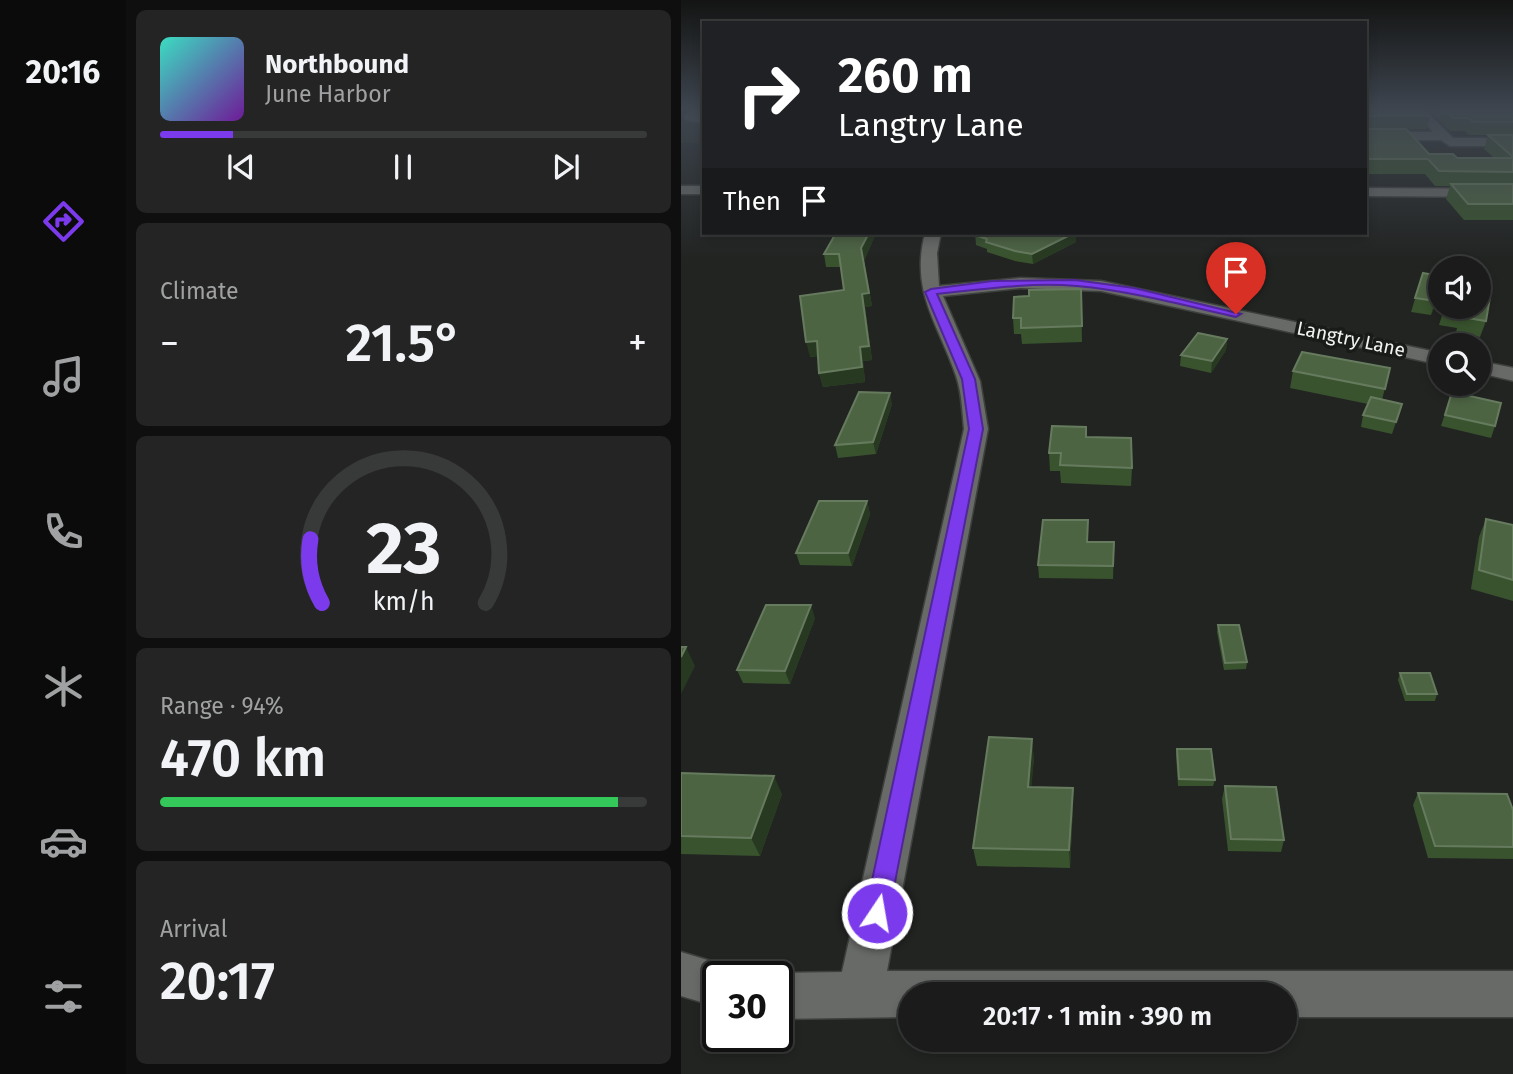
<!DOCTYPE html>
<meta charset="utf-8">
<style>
:root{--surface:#1a1b1a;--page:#232423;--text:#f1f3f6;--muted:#9fa1a2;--line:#383939;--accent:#7c3aed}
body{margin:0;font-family:"Fira Sans",sans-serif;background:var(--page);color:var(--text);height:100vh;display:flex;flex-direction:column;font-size:26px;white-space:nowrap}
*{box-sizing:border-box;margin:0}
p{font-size:23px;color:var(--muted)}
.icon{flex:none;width:38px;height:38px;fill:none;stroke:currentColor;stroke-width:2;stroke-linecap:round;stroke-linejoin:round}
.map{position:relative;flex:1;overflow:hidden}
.sheet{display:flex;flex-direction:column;gap:10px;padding:10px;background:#0e0f0e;width:555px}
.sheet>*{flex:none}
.top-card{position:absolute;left:21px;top:21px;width:665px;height:214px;border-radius:0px;box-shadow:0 4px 10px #0003,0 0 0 2px var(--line);background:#202124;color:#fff;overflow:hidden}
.tools{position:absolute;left:747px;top:256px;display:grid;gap:14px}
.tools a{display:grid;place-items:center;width:63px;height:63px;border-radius:50%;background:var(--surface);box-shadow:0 4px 10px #0003,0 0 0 2px var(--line);font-size:35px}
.speed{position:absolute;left:21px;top:961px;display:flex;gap:14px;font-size:35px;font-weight:700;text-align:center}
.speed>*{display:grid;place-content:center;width:91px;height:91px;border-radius:50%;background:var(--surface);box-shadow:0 4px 10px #0003,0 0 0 2px var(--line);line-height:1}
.speed .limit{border:4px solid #111;border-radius:10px;background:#fff;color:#111}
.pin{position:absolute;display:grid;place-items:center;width:60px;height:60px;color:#fff;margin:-72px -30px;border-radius:50% 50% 50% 0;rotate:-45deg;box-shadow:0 0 7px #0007}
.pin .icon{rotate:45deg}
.me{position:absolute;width:77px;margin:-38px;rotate:12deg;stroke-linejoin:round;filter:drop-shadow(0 0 5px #0008)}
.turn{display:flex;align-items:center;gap:24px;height:147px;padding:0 21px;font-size:32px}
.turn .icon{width:91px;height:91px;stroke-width:2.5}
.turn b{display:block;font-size:49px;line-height:60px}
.then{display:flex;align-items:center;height:66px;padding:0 21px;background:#0003;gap:14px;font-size:26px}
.big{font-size:52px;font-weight:600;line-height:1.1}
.sheet .tile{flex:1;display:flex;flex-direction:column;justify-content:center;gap:10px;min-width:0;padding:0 24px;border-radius:10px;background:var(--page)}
.sheet .dial{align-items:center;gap:0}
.dial svg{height:182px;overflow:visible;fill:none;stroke:var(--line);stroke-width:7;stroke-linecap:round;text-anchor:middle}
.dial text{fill:var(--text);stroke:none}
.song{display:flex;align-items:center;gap:21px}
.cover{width:84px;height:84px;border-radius:10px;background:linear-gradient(135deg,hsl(170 70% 55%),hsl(280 70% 35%))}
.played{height:7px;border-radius:4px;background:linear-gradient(90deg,var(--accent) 15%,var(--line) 15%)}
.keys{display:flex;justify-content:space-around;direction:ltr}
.heat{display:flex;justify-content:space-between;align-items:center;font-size:38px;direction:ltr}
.charge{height:10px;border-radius:5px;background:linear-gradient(90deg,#34c759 94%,var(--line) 0)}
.trip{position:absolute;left:217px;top:982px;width:399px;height:70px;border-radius:35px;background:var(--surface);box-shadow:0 4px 10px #0003,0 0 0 2px var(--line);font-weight:600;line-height:70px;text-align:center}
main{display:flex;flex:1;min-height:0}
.menu{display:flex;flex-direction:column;width:126px;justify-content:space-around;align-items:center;background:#0a0b0a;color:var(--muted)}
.menu .icon{width:49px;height:49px}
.menu .current{color:var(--accent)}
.menu b{font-size:32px;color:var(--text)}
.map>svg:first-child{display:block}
.built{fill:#282e26}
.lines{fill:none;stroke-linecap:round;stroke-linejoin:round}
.minor-casing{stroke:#3e403e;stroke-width:3}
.minor{fill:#686a67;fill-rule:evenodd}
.wall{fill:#39532e}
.shaded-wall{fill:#273920}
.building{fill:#4d6443;stroke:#667b5e;stroke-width:2}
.route{fill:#7c3aed;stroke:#51269a;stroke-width:2}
.labels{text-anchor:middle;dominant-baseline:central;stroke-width:7;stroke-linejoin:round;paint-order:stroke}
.far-street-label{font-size:19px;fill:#f1f3f1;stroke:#191b18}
</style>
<main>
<nav class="menu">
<b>20:16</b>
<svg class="icon current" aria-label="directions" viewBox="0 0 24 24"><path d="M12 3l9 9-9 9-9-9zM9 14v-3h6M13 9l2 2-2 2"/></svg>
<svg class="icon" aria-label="music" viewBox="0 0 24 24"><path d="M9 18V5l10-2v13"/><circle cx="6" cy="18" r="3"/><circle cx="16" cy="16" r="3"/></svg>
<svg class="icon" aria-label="phone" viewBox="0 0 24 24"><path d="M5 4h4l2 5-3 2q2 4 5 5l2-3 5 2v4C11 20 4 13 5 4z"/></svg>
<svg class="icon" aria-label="climate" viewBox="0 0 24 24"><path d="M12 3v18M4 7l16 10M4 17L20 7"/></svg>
<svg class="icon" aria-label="car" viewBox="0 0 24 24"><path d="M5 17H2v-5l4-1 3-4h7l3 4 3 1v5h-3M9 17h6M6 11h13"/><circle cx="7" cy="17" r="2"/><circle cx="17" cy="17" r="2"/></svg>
<svg class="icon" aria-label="filters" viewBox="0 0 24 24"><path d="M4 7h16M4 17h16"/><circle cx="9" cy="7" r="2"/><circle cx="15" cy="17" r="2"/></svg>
</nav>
<section class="sheet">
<div class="tile">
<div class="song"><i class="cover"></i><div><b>Northbound</b><p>June Harbor</p></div></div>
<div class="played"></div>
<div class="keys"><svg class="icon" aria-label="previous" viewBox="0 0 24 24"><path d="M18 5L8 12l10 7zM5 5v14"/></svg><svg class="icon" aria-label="pause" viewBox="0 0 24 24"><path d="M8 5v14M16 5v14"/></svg><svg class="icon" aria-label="next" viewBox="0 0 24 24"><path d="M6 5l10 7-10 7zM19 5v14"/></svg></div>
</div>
<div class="tile"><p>Climate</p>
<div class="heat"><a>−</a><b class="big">21.5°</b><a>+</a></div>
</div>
<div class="tile dial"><svg viewBox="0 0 100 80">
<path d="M14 69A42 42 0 1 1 86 69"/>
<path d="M14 69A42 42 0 0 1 9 41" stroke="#7c3aed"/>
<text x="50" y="56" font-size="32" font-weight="700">23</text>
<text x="50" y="72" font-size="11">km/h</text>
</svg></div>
<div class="tile"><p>Range · 94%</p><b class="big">470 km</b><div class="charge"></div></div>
<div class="tile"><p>Arrival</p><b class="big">20:17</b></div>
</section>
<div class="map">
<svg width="833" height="1074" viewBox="0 0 833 1074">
<rect width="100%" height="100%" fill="#222422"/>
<rect class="built" x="0" y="108" width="23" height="35"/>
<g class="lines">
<g class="minor-casing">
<g id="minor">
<polygon points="12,108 23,108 18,115 23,115 23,123 5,120 3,117"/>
<polygon points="730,108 742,108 772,138 833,138 833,146 769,146 760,140 684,140 684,132 752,132"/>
<rect x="0" y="186" width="23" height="8"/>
<polygon points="684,188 833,189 833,197 684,196"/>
<path d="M244,233H260L256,253L258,286L339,278L420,281L760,353V365L420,291L339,288L262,296L299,381L307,429L206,971H833V1017H604V994H229V1017L96,1019V976H88L96,973L161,972L283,429C281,411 281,393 275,376C257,323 229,292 244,233Z"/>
<polygon points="798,361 833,368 833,381 798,373"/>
<polygon points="0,952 53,968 57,976 37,976 37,1007 0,996"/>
</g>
</g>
<use href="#minor" class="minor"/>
</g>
<g class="wall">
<polygon points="684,108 749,116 746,129 726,129 748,154 776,158 813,158 803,149 807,135 788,135 784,131 769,131 745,108 829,108 832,111 832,220 783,220 765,199 769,186 754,186 744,174 684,174"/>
<polygon points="155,233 195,233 183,261 191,306 184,307 191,360 182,361 184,382 142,387 138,373 137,356 129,357 163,290 160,267 145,267 143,254"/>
<polygon points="294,233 395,233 395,242 352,264 334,261 306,252 306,249 295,245"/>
<polygon points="742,273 760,276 760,292 750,315 730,312"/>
<polygon points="400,289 401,342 341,344 340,334 333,334 332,318 348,296"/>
<polygon points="764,306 798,306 805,321 799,337 775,333 776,328 758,325"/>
<polygon points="546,339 545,350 530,373 499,366 500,355"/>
<polygon points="709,368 701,400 721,404 711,434 680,427 682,415 687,404 609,388 612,371"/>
<polygon points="771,392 814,426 810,438 760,426"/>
<polygon points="211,404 195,454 157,458 154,445"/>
<polygon points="406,437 451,468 450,486 380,483 379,471 369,471 368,453"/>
<polygon points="186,501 189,514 171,566 119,565 115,553"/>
<polygon points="805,519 832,525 832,601 790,589 798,537"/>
<polygon points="407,542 433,542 432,579 358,578 357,565"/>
<polygon points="134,618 109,684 62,683 56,670"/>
<polygon points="537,625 566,662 565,669 543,670 536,632"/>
<polygon points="719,673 756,694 754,701 724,701 717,680"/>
<polygon points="496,749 534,780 532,786 497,786 495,755"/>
<polygon points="353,757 350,787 392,788 392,806 389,868 296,866 292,848"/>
<polygon points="0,773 101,794 79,856 0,854"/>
<polygon points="544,786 603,840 600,852 547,851 541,799"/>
<polygon points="737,793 832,810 832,859 747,858 732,805"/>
</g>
<g class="shaded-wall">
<polygon points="188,233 195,233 183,261 191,306 184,307 191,360 182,361 184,382 142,387 138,373 179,347 181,294 180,248"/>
<polygon points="393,233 395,233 395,242 352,264 351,254"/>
<polygon points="760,288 760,292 750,315 754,301"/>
<polygon points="546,339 545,350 530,373 531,361"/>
<polygon points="136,341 140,355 129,357 125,342"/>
<polygon points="209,393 211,404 195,454 192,442"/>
<polygon points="186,501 189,514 171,566 167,553"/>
<polygon points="130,605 134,618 109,684 104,671"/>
<polygon points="5,647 14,666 0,694 0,657"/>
<polygon points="351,739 353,757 349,806 347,787"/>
<polygon points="93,776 101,794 79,856 70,838"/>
<polygon points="392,788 392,806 389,868 388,850"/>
</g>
<g class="building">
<polygon points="684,108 742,108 749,116 687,116 684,118"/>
<polygon points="762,108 829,108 832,111 832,122 792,122 787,118 772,118"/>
<polygon points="684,120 687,129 725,129 748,154 772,154 776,158 832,158 832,172 758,171 747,159 684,159"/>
<polygon points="807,135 832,135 832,157"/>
<polygon points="770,184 832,184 832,204 787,204"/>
<polygon points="155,233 188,233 180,248 188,293 181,294 188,346 179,347 181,367 138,373 136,341 125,342 119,296 163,290 158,254 143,254"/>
<polygon points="294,233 393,233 351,254 334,251 305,242 306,239 294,235"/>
<polygon points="742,273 760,276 760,288 754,301 734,298"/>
<polygon points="400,289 401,326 340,328 340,318 332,318 333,297 348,296 348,290"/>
<polygon points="798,295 809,297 805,321 780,317 781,312 763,309 764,306 798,306"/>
<polygon points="517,333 546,339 531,361 500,355"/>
<polygon points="621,352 709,368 704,389 612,371"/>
<polygon points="178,392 209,393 192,442 154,445"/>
<polygon points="771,392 820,403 814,426 764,415"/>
<polygon points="690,397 721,404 715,422 682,415"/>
<polygon points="371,426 405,427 405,437 450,438 451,468 379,465 380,453 368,453"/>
<polygon points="138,501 186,501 167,553 115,553"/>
<polygon points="805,519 832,525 832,580 798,570"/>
<polygon points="362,520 407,520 406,542 433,542 432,566 357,565"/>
<polygon points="85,605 130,605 104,671 56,670"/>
<polygon points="537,625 558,625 566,662 544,663"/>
<polygon points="0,647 5,647 0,657"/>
<polygon points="719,673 749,673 756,694 726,694"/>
<polygon points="308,737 351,739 347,787 392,788 388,850 292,848"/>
<polygon points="496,749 530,749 534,780 498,779"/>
<polygon points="0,773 93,776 70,838 0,836"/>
<polygon points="544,786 595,787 603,840 550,839"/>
<polygon points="737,793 826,794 832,810 832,847 754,846"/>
</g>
<linearGradient id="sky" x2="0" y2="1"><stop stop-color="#131413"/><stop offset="0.42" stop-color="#3e454f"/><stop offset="1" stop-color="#3e454f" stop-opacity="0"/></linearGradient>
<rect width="833" height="259" fill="url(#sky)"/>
<path class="route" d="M394,280L453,288L560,314L555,317C502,305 450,291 396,286C350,282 302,289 256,294L294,379L302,429L208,913L205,921L196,925L187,921L184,913L288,429L281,379L244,292L250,289L312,281Z"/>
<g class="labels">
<g class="far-street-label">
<text transform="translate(670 339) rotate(12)">Langtry Lane</text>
</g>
</g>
</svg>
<div class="tools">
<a><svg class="icon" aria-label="sound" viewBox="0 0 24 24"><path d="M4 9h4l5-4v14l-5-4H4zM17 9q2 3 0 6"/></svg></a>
<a><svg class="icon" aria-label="search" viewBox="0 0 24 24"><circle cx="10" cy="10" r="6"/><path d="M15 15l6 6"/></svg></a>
</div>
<div class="speed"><div class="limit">30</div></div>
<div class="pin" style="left:555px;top:314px;background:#d93025"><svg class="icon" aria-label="arrive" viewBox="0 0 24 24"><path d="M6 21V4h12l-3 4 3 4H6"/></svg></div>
<svg class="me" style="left:196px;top:913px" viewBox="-20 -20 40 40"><circle r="17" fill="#7c3aed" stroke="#fff" stroke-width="3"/><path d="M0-11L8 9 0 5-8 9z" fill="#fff"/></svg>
<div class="trip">20:17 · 1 min · 390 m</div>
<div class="top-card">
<div class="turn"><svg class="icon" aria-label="right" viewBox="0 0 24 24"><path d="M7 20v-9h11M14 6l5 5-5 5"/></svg><div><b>260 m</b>Langtry Lane</div></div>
<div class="then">Then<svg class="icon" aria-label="arrive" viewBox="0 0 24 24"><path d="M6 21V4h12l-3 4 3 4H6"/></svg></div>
</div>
</div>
</main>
